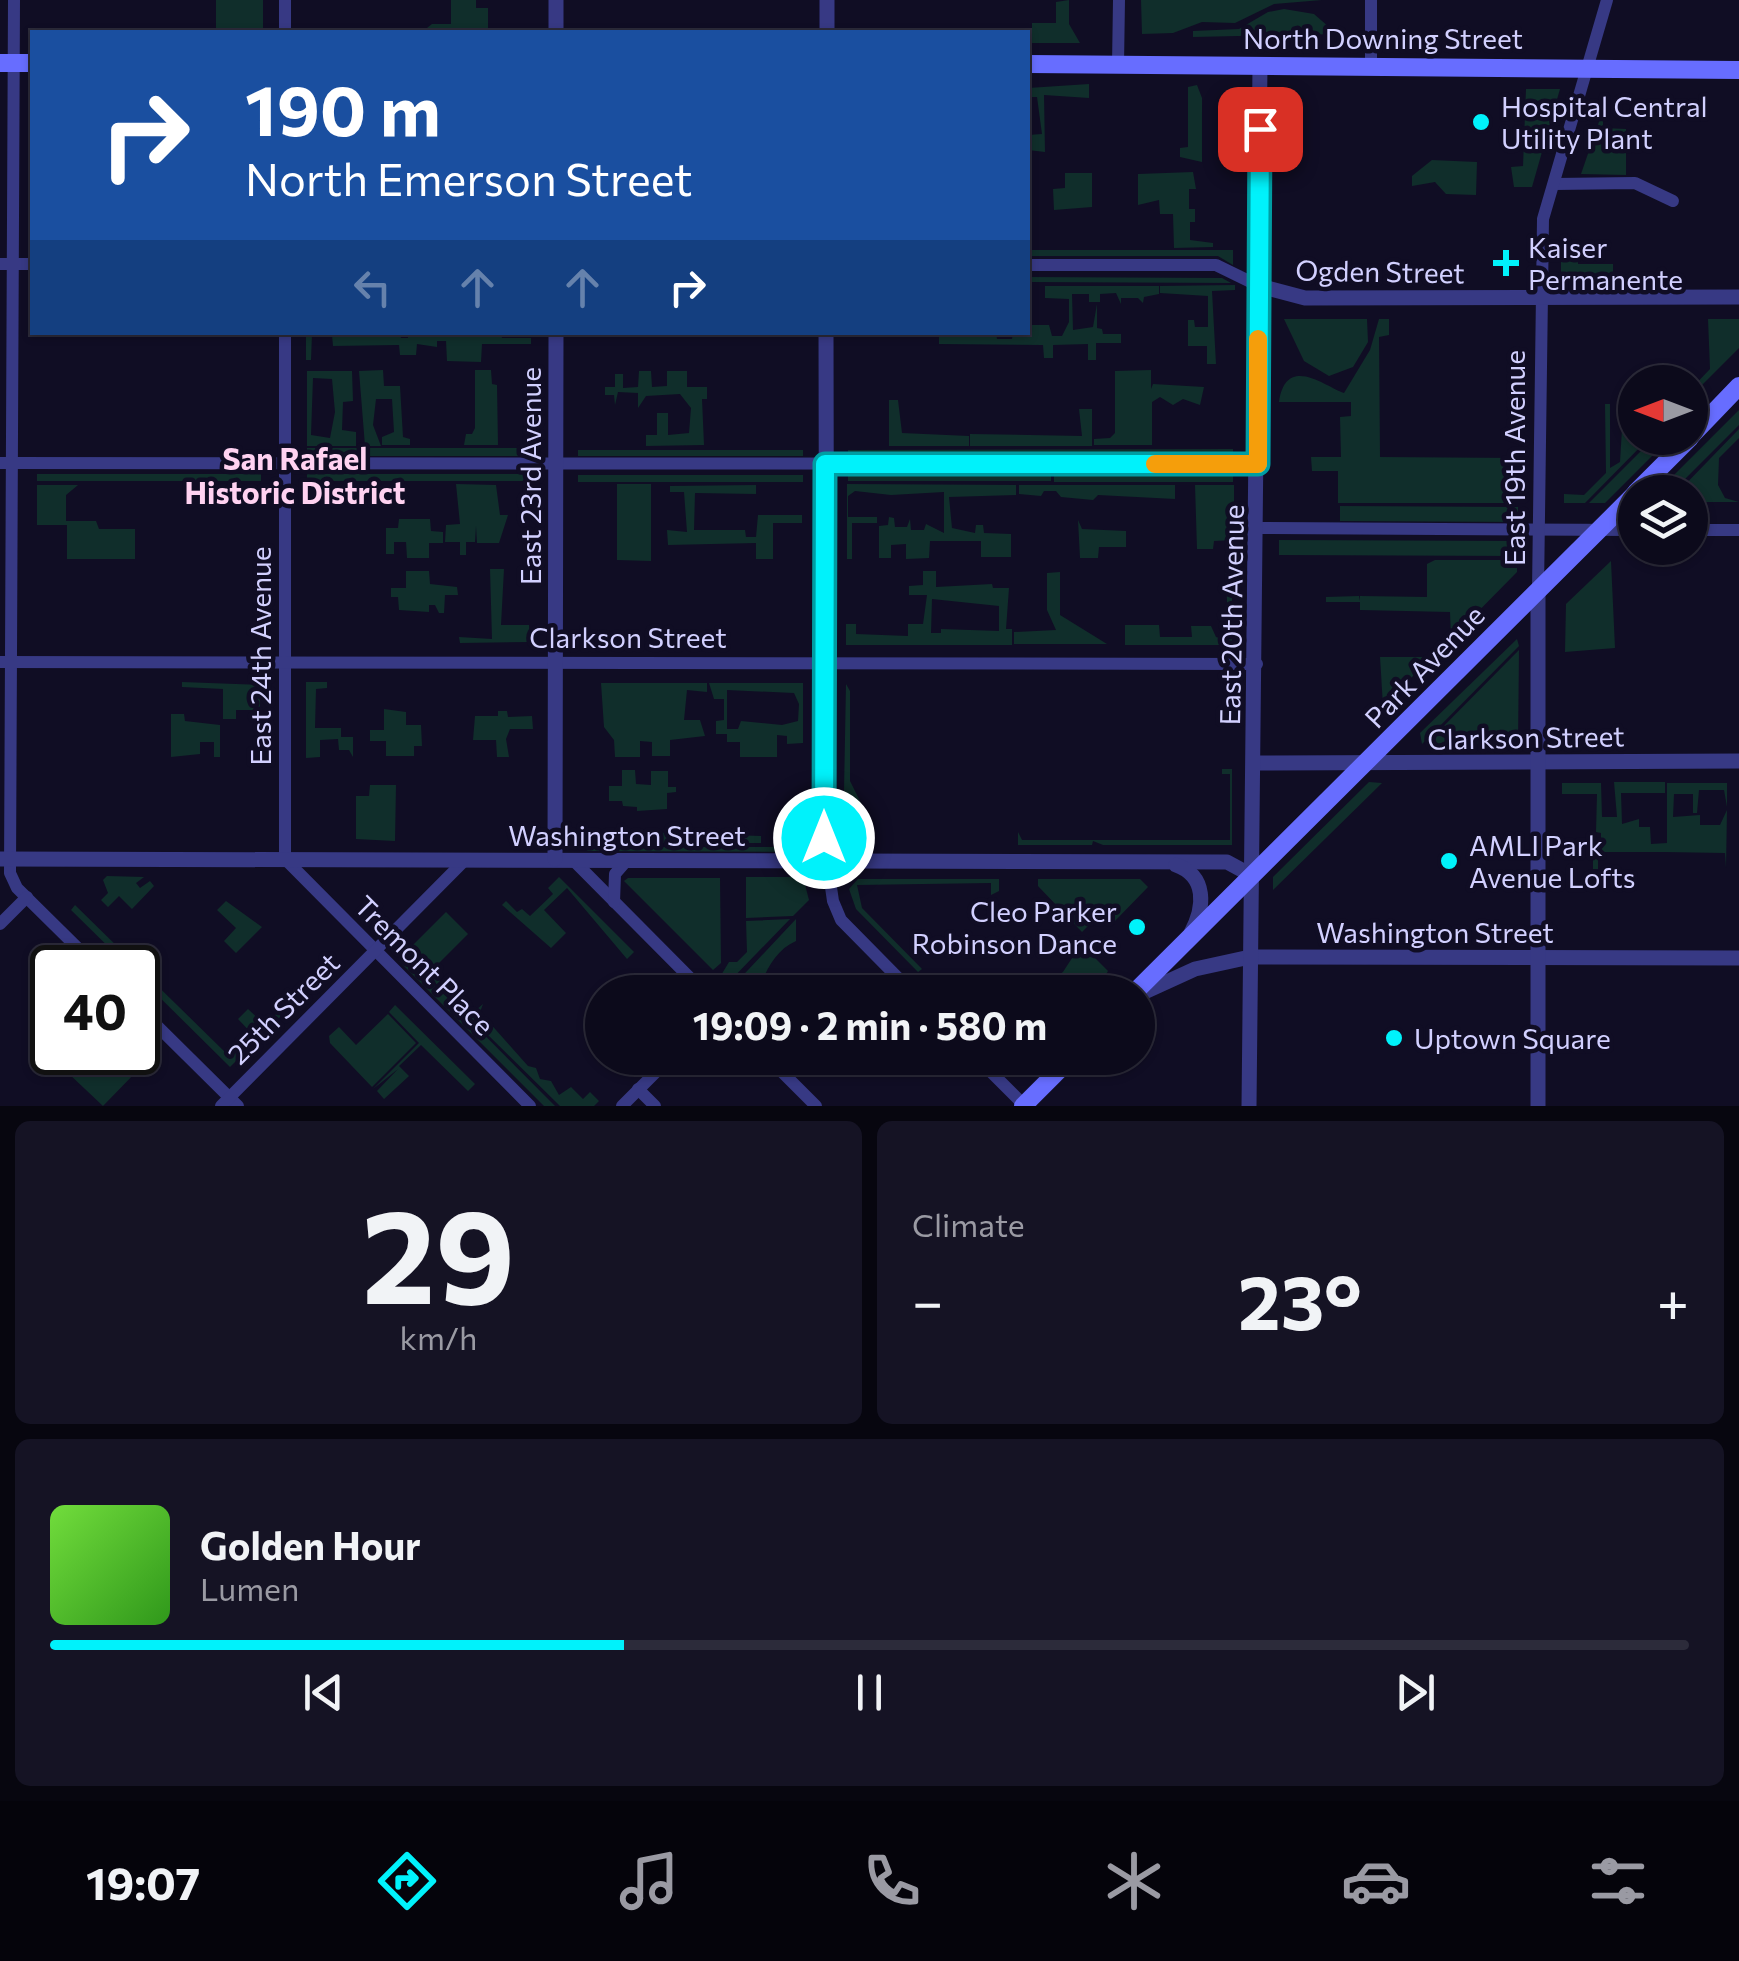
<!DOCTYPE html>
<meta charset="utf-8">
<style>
:root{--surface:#0c0a1b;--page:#151324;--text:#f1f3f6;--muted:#9a9aa3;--line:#2c2b3a;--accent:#00f2fb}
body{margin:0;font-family:Commissioner,sans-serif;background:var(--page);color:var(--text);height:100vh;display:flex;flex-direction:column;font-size:38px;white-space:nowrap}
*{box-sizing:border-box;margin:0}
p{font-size:32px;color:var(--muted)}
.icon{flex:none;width:55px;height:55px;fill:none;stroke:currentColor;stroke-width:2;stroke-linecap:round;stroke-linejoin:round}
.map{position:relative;height:1106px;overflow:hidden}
.drawer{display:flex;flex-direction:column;gap:15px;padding:15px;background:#07060f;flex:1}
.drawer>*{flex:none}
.guide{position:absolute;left:30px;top:30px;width:1000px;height:305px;border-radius:0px;box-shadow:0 2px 8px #0004,0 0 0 2px var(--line);background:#1a4fa0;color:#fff;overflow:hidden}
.needle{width:65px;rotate:270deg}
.fabs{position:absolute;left:1618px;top:365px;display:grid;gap:20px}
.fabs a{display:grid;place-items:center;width:90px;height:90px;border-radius:50%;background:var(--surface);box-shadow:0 2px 8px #0004,0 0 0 2px var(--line);font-size:50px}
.speed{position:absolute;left:30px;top:945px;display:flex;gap:20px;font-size:50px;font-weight:700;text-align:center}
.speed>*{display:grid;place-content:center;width:130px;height:130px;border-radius:50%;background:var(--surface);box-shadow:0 2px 8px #0004,0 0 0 2px var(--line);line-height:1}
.speed .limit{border:5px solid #111;border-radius:15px;background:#fff;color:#111}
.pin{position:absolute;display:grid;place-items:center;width:85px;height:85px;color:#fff;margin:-42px;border-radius:20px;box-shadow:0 5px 15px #0006}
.me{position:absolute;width:110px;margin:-55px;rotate:0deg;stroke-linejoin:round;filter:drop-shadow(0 0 8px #0008)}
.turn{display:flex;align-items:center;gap:35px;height:210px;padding:0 50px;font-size:45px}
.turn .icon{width:130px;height:130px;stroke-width:2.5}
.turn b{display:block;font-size:70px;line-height:85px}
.lanes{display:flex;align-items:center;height:95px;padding:0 50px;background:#0003;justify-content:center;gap:50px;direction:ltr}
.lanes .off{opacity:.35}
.big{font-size:75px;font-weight:700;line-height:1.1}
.drawer .card{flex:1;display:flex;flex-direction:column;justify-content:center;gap:15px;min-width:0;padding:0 35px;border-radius:15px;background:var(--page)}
.drawer .dial{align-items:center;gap:0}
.dial b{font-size:130px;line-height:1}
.song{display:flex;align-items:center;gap:30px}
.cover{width:120px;height:120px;border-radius:15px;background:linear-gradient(135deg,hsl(100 70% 55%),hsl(110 70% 35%))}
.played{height:10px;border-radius:5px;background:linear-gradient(90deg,var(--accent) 35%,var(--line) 35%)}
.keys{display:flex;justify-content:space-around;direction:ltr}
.heat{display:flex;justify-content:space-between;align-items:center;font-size:55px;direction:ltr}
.drawer .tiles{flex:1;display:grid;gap:15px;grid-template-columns:1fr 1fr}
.card:last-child{grid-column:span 2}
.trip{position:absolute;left:585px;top:975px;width:570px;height:100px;border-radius:50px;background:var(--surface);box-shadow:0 2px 8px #0004,0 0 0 2px var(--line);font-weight:700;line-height:100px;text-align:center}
.tab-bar{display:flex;height:160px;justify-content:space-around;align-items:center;background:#05040b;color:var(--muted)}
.tab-bar .icon{width:70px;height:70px}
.tab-bar .current{color:var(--accent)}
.tab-bar b{font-size:45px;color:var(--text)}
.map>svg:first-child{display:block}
.green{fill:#102e2b;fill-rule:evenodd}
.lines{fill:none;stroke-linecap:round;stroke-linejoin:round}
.minor{stroke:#373984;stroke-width:12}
.tertiary{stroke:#373984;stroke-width:15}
.secondary{stroke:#676dff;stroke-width:18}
.route-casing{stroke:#009da3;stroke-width:25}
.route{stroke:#00f2fb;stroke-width:18}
.slow{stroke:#f59e0b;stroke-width:18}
.poi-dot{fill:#00f2fb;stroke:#100d24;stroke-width:4}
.labels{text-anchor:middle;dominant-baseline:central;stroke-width:9;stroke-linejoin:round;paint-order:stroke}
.street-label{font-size:28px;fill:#d2d0ff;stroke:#100d24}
.poi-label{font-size:28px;fill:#d2d0ff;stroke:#100d24;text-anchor:start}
.neighbourhood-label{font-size:30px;font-weight:bold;fill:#ffd2f1;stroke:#100d24}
</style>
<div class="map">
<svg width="1739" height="1106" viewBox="0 0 1739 1106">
<rect width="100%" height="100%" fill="#100d24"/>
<g class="green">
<rect x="216" y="0" width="47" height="32"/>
<polygon points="451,0 476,0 476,8 488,8 488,31 492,32 422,32 432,24 451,24"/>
<polygon points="1069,0 1069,24 1080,43 1032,43 1032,23 1056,23 1056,2"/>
<polygon points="1141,0 1322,0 1274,4 1235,23 1202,22 1173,33 1142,34"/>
<polygon points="1284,9 1314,14 1337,34 1193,37 1193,31 1239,29 1268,12"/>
<polygon points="1089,84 1089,98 1044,95 1045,152 1028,150 1028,135 1042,134 1037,97 1028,97 1028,88"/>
<polygon points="1197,85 1202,98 1202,162 1180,157 1180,148 1188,147 1188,87"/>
<polygon points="1526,89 1560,89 1532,187 1514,187 1511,167 1523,166"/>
<polygon points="1603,110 1603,128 1626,129 1626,175 1581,174"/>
<polygon points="1432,160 1477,162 1476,195 1446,194 1435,182 1412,186 1412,176"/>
<polygon points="1193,172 1196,189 1189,189 1189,209 1195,209 1195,222 1190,222 1190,240 1213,243 1213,247 1174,248 1173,214 1160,214 1159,200 1138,205 1138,174"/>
<polygon points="1065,173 1092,173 1092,207 1054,210 1053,189 1065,188"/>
<polygon points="1561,242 1578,243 1578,264 1613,264 1613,281 1561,280"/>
<polygon points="1028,250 1233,250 1233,265 1218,256 1028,256"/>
<polygon points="1028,277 1222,278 1231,283 1028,282"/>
<polygon points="1235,285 1235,290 1212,291 1216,364 1207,364 1207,346 1188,346 1188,320 1194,320 1195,327 1208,327 1208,296 1160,293 1160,286"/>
<polygon points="1045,286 1159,286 1159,294 1144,297 1143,303 1138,298 1121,298 1121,304 1116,293 1100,294 1100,302 1089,302 1089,294 1072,294 1073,330 1093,327 1097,304 1097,328 1102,329 1103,334 1121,334 1121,343 1096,343 1096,360 1088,360 1088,344 1053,345 1053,358 1044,358 1043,345 939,344 939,337 996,333 997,339 1012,339 1013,333 1028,332 1028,325 1049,325 1052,336 1062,336 1069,322 1069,299 1045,298"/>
<polygon points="1284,319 1367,319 1368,342 1353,367 1329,376 1304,361"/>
<path d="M1379,319H1389V335L1379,337L1380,457L1518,458L1519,503H1338V471H1312L1311,457H1341L1340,417L1351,416V402H1279C1286,353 1326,387 1344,393L1370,350Z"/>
<polygon points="1708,319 1739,319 1739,348 1690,397 1690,390 1710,369"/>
<polygon points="458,332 501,333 502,338 531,338 531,344 482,344 481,362 447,361 446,341 437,341 437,347 417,344 416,355 400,355 399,345 333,346 332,335 312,334 311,360 306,360 306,333 371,333 372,337 400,333 401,338 408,338 408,333"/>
<polygon points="383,370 384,386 400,386 403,437 410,439 410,445 382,445 382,437 394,432 392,399 376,399 373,425 381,446 365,446 359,371"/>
<polygon points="475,370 491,370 492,384 497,385 498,445 464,445 466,434 472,434 475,428"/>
<polygon points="1151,370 1151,389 1153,384 1204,387 1200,405 1183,399 1173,405 1160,397 1152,402 1152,445 1094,445 1094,439 1110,438 1115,433 1115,371"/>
<path d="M307,371H352L353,401L343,402L342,430L356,432V446H307ZM313,378L332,379L335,412L330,438L311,435Z"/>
<polygon points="639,371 651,371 652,387 667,386 667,371 687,371 687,387 707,387 707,399 702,399 704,445 646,446 646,435 657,435 657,413 668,413 668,435 689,433 691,408 680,394 646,396 638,408 638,393 618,392 615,405 614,395 605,395 605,387 615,387 615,374 623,374 623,388 638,387"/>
<polygon points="889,400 898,400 902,433 969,436 969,446 889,446"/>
<polygon points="1605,404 1610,404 1610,468 1620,462 1623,412 1635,413 1635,438 1649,438 1585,503 1564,503 1564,494 1584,495 1606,473"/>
<polygon points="1079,409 1092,409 1092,446 970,446 970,434 1082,436"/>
<polygon points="1739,410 1739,425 1672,492 1657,492"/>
<polygon points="1739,429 1739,438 1719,458 1718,485 1725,498 1739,502 1690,502 1690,492 1678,492"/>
<polygon points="1654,438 1670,438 1605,503 1589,503"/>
<rect x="307" y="448" width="226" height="8"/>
<polygon points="1233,449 1233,455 848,455 848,450"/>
<rect x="578" y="450" width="225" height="6"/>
<rect x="37" y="474" width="224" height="7"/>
<rect x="307" y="474" width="226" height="7"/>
<rect x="578" y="475" width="225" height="7"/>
<polygon points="1051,475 1051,481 848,481 848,476"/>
<rect x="1054" y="475" width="179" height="7"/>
<polygon points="456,484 496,485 500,515 508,515 499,543 477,543 476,526 475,542 466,542 466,493 466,555 460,555 460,542 445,542 446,525 460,524"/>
<polygon points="617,484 651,484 651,561 617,560"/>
<polygon points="847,484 1016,485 1016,495 949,497 952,528 975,533 976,525 983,525 984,533 1011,534 1011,557 981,557 981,541 930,541 929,558 906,559 906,544 891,545 891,558 879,558 879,526 888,525 889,517 894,518 895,527 907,527 910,519 911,530 924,530 926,524 944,533 944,492 891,495 855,491 848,496 848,517 877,517 877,523 852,523 852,559 847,559"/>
<polygon points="37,485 78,485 66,495 66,521 96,521 99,529 135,529 135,559 67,559 67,525 37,525"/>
<polygon points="756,485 756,494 695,493 694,530 745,530 746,537 756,537 758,515 802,515 802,523 773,523 773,559 756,559 756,543 668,545 667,530 687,532 684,492 670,492 670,486"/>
<polygon points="1019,485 1175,485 1175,499 1098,495 1093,500 1061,497 1056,491 1044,491 1041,496 1019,494"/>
<polygon points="1195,485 1234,485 1234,540 1214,541 1213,549 1197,549"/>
<polygon points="1340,506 1518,507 1518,522 1340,521"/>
<polygon points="399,519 430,519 431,531 443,532 443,543 429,543 429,558 407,558 406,542 394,542 394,554 386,554 386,528 398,528"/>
<polygon points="1078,520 1082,529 1126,531 1126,547 1099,547 1098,558 1080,558"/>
<polygon points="1279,540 1518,541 1518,556 1279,555"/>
<polygon points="1435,560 1517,560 1517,572 1451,639 1450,612 1360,610 1360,602 1326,602 1326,597 1359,596 1360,601 1360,596 1427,597 1427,564"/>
<polygon points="1611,561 1615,648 1565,652 1566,604"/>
<polygon points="490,569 504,569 501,625 529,625 530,642 460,643 459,637 492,639"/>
<polygon points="406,571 429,571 430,584 457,587 458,595 445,595 444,613 439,613 435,605 429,605 429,612 399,610 398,597 391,597 391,588 406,588"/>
<path d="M923,571H936V587L992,584L993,588H1009L1006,629H1012V645H846V624H856V634L908,636V624H923L927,595H909V586L923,585ZM932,599L999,606V631L941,629V633H931Z"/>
<polygon points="1060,572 1060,615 1107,644 1014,644 1014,632 1056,630 1047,610 1047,573"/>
<path d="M1225,573H1232V645H1125V625H1159L1160,637H1192L1191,626H1211L1216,637L1227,640C1228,633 1227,577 1225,573Z"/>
<polygon points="1517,639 1519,646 1422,744 1420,733"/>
<polygon points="1519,650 1518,744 1429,744 1428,742"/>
<polygon points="1380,657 1432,657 1383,706"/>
<polygon points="182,682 260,685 260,710 236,710 236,719 223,719 223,689 182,687"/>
<polygon points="306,682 327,682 327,688 316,689 315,728 341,728 341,737 353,737 353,757 349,750 339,750 338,739 320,740 320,757 306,758"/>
<polygon points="601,683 707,683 707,692 687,690 684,720 700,720 705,736 670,740 670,756 652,756 652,742 640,741 640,757 615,757 614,740 604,727"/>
<path d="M709,683H803V743L787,744V736L777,735V757H740V742H727V734H716V721L724,720V699H714ZM727,690L794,693L799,704L798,721L782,725L741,721L738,729H727Z"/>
<polygon points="846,684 850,691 850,781 863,807 863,845 843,844"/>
<polygon points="384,709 406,712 406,725 421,725 422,746 414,746 414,756 386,756 386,741 370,741 370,730 384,730"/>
<polygon points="498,711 507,711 508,717 532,716 533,729 510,729 506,739 509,757 497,757 496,740 473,740 475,716 498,716"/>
<polygon points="171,714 184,714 185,721 220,725 220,757 214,757 214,742 200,742 200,754 171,757"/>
<polygon points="1222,769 1232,769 1232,845 1103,845 1093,841 1092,845 1018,845 1018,832 1022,840 1230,840 1230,774 1222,774"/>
<polygon points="622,770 635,770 636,784 651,785 651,771 668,771 668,787 676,787 676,792 667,793 667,809 637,811 637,807 623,806 622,801 609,801 609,786 622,786"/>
<polygon points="1369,782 1382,783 1273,890 1273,877"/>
<path d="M1614,782H1665V793H1621L1622,824L1639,819V827H1650L1651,844L1667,843V783H1727V807L1724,790H1699L1697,813H1693V794H1674L1673,817L1700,815V825H1720L1727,810L1726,868L1725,853C1686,852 1644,852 1598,852V869H1593V848H1601V833L1596,832L1597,794H1562V783H1601L1602,817H1617Z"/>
<polygon points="370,785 396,785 395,841 356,839 356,796 369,796"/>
<polygon points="579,830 761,836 761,843 579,843"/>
<polygon points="582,847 802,847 802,852 588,851"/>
<polygon points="107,876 144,877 136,883 140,888 150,881 154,886 132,909 119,896 108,907 101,900 108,893 103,880"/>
<polygon points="559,877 634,952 627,959 567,888 544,910 566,933 551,948 502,905 506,901 517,912 522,909 530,916 553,894 548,888"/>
<polygon points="746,877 803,877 809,900 793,916 746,918"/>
<polygon points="628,878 720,878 721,963 713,970 624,881"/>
<polygon points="858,879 999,879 999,891 991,895 991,883 857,885 862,908 922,969 918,972 856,909 849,889"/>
<polygon points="1038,879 1140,879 1148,887 1112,924 1101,913 1082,932 1038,886"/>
<polygon points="226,901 262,927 236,953 224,941 236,928 217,910"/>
<polygon points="75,905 227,1054 244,1038 249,1042 255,1037 238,1019 248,1009 265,1025 278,1012 282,1015 230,1067 138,976 138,968 129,967 71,910"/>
<polygon points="446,912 468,934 430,972 475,1011 483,1004 480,1012 528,1066 536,1068 540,1079 551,1081 559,1095 571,1087 583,1099 590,1092 599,1101 594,1106 560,1106 405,953"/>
<polygon points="790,919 727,984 720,977 729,962 737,962 747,952 746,921"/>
<path d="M796,919V941C775,950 765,972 758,992H737L732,987Z"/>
<polygon points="1078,941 1108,971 1096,992 1043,992 1035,984 1045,974 1051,980 1063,972 1074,955 1069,950"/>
<polygon points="405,955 555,1106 544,1106 399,961"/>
<polygon points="395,1005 475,1084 468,1091 421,1045 399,1066 409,1076 384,1099 377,1091 398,1069 373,1089 419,1043 389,1012"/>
<polygon points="388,1014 416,1043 372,1087 330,1043 329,1036 339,1027 356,1045"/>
<polygon points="87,1052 108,1053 102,1060 115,1073 128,1061 137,1071 103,1106 67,1072"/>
</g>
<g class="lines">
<g class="minor">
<polyline points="14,0 10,873 17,888 98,968"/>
<polyline points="1371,0 1371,66"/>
<polyline points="285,32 285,0"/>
<polyline points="1118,65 1119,0"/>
<polyline points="1554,184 1635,183 1673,201"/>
<polyline points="0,264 32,264"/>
<polyline points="1028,265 1216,265 1259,286"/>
<polyline points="285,332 285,859 530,1106"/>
<polyline points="0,463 1258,464"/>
<polyline points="1257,528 1635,530"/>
<polyline points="1690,530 1739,530"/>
<polyline points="1538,590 1543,219 1607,0"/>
<polyline points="0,662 1257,664"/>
<polyline points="572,859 704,992"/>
<polyline points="827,860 833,901 841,920 912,992"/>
<polyline points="614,902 615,874 628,859"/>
<polyline points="0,924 27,897"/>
<polyline points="138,1007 238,1106"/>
<polyline points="768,1058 816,1106"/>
<polyline points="977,1058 1025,1106"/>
<polyline points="638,1089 655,1106"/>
<polyline points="221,1106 466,859"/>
<polyline points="622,1106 670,1058"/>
</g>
<g class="tertiary">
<polyline points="827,0 827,32"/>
<polyline points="556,32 556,0"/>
<polyline points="1259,286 1305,298 1739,297"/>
<polyline points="826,332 827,860"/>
<polyline points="1254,763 1739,761"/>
<polyline points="0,859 1227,862 1251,875"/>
<polyline points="555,859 556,332"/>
<path d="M1176,865C1207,876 1205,907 1191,933"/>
<polyline points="1138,995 1195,969 1250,957 1739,958"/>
<polyline points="1249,1106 1260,65"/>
<polyline points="1538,1106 1538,590"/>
</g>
<g class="secondary">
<polyline points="0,63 32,63"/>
<polyline points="1028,64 1739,70"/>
<polyline points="1690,437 1739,386"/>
<polyline points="1636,492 1690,438"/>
<polyline points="1135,992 1635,494"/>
<polyline points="1023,1106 1071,1058"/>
</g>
</g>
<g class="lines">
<g class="route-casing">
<polyline id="route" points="824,838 825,464 1258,464 1260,129"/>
</g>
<use href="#route" class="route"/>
<polyline class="slow" points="1155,464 1258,464 1258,339"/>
</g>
<g class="poi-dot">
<circle cx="1481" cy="122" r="10"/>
<path d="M1501 248h10v10h10v10h-10v10h-10v-10h-10v-10h10z"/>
<circle cx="1449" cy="861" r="10"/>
<circle cx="1137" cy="927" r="10"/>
<circle cx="1394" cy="1038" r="10"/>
</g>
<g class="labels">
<g class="street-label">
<text x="1383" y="38">North Downing Street</text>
<text transform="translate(1380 271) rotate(1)">Ogden Street</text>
<text transform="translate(1514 458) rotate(-90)">East 19th Avenue</text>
<text transform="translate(530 476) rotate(-90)">East 23rd Avenue</text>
<text transform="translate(1231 615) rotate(-89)">East 20th Avenue</text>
<text x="628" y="637">Clarkson Street</text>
<text transform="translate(260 656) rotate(-90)">East 24th Avenue</text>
<text transform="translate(1424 666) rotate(-46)">Park Avenue</text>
<text transform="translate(1526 737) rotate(-1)">Clarkson Street</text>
<text x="627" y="835">Washington Street</text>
<text x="1435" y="932">Washington Street</text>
<text transform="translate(425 965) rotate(45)">Tremont Place</text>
<text transform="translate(283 1008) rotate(-45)">25th Street</text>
</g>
<g class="poi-label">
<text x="1501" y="106">Hospital Central<tspan x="1501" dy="32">Utility Plant</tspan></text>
<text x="1528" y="247">Kaiser<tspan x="1528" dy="32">Permanente</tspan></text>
<text x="1469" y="845">AMLI Park<tspan x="1469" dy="32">Avenue Lofts</tspan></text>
<text x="1117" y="911" text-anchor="end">Cleo Parker<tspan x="1117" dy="32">Robinson Dance</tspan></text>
<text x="1414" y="1038">Uptown Square</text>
</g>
<g class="neighbourhood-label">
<text x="295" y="457">San Rafael<tspan x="295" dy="34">Historic District</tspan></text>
</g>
</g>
</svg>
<div class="fabs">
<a><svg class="needle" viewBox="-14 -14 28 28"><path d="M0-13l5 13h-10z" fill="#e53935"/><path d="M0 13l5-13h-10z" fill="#9a9aa3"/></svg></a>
<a><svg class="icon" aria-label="layers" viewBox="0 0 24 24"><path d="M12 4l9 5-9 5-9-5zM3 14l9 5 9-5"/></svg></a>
</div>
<div class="speed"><div class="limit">40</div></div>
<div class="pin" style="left:1260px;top:129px;background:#d93025"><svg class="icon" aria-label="arrive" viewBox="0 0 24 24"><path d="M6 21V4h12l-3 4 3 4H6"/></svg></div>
<svg class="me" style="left:824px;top:838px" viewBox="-20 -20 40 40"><circle r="17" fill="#00f2fb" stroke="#fff" stroke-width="3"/><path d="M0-11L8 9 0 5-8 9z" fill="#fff"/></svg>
<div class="trip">19:09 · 2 min · 580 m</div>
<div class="guide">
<div class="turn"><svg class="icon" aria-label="right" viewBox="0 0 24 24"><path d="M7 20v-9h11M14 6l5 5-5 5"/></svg><div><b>190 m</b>North Emerson Street</div></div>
<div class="lanes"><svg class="icon off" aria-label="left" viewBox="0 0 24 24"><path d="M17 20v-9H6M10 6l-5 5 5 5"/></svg><svg class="icon off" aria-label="ahead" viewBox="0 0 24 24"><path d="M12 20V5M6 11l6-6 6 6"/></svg><svg class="icon off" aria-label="ahead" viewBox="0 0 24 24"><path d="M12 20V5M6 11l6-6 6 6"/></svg><svg class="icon" aria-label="right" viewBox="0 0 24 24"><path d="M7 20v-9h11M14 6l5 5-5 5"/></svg></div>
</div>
</div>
<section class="drawer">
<div class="tiles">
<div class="card dial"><b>29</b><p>km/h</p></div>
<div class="card"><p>Climate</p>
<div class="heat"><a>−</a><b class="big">23°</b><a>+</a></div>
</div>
<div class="card">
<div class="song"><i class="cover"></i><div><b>Golden Hour</b><p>Lumen</p></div></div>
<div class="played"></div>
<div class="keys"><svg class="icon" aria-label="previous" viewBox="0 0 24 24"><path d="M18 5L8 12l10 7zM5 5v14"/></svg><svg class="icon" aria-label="pause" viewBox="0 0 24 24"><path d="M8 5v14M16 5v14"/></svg><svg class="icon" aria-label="next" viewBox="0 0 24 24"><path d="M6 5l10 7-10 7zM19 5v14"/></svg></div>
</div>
</div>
</section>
<nav class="tab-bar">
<b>19:07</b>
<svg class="icon current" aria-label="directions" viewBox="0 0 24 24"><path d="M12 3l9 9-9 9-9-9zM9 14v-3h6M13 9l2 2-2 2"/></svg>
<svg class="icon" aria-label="music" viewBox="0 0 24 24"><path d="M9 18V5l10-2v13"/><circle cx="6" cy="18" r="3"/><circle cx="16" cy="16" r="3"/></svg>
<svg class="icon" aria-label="phone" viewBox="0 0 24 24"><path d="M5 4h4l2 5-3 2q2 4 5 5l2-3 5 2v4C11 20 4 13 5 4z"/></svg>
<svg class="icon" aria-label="climate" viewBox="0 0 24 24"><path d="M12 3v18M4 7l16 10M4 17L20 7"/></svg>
<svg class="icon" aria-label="car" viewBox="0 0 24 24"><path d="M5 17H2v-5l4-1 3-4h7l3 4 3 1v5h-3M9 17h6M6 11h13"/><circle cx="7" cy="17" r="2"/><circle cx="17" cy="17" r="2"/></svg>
<svg class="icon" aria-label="filters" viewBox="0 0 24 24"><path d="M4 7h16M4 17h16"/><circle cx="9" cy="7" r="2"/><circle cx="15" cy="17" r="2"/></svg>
</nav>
